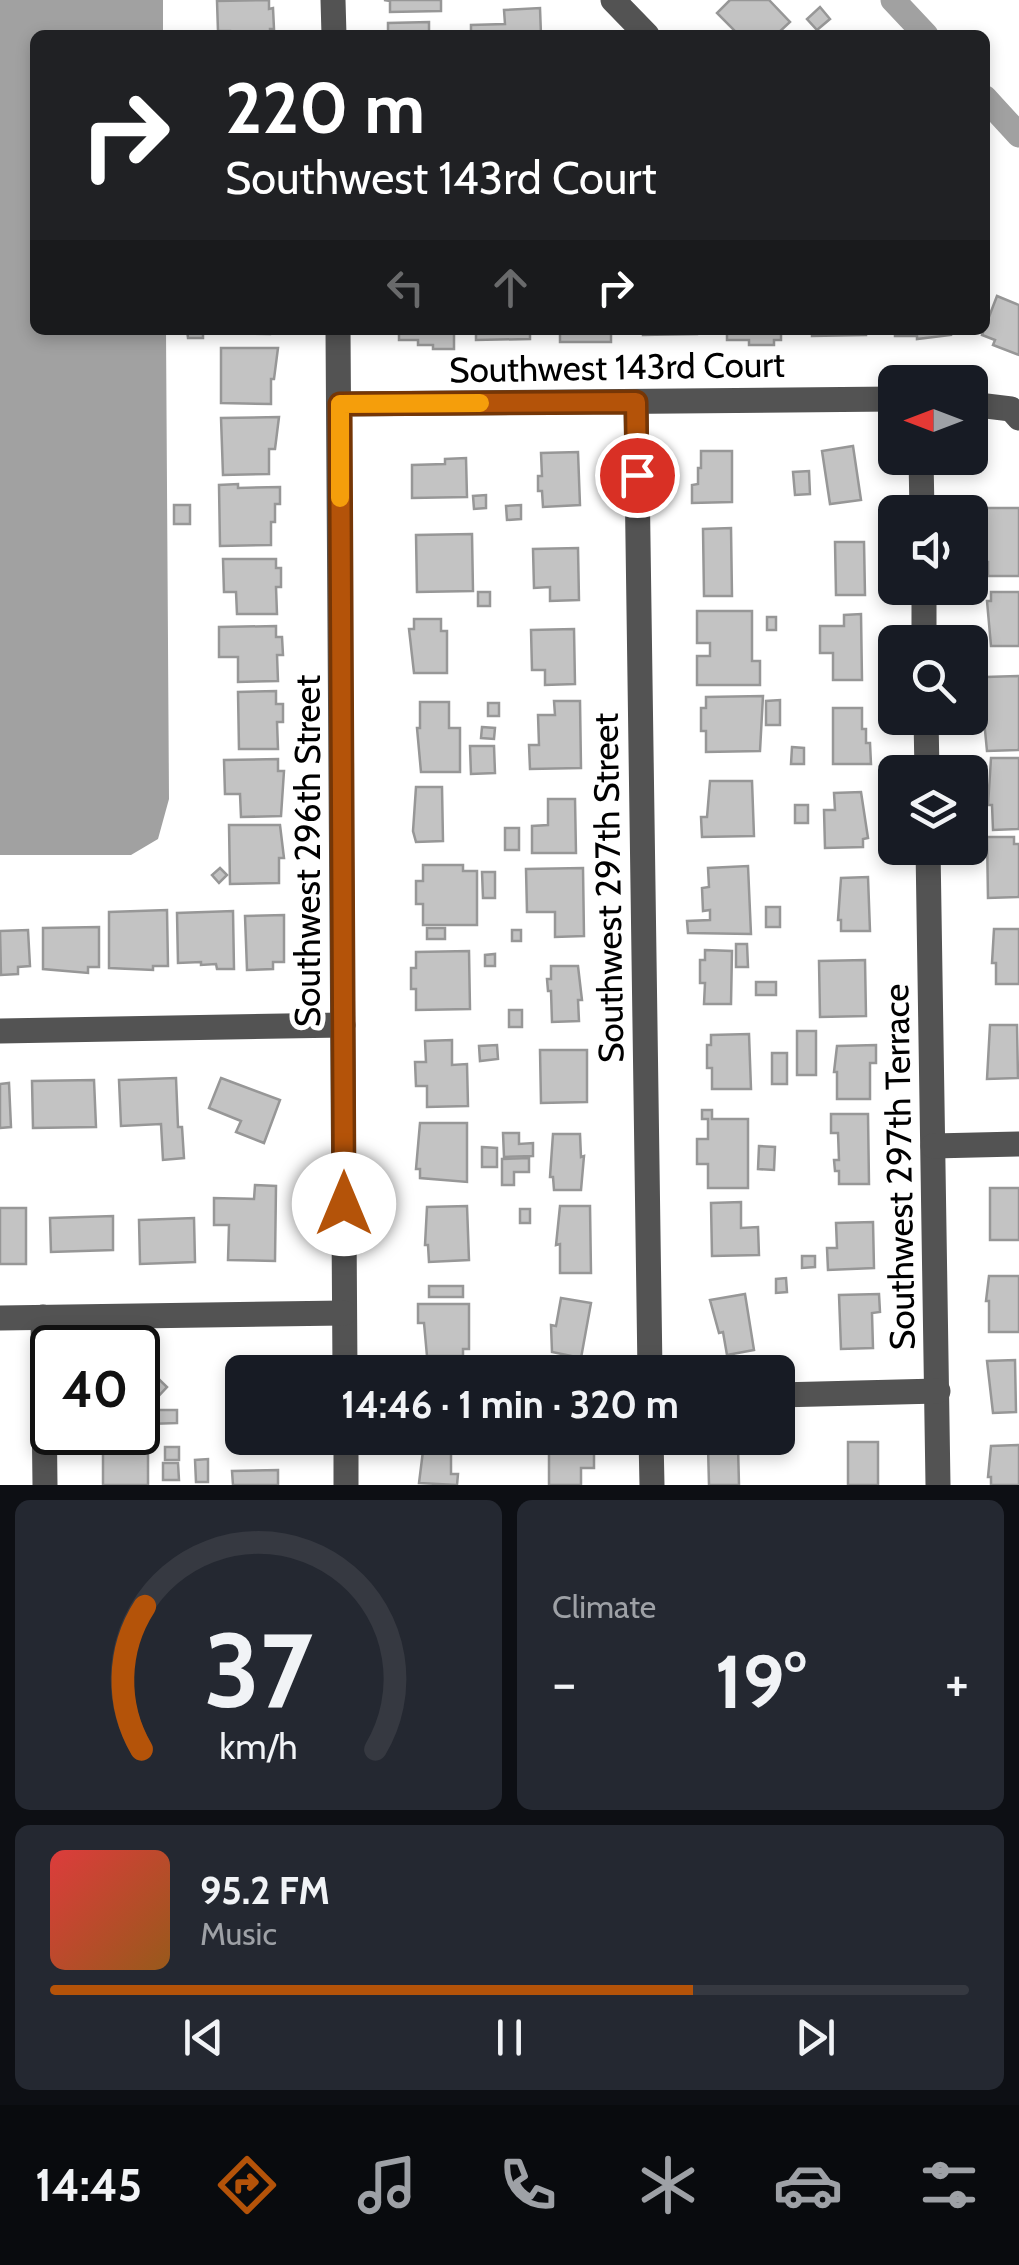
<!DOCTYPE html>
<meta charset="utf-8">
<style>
:root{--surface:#171b24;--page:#242831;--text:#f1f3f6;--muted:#9ea1a6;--line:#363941;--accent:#b45309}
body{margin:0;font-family:Cabin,sans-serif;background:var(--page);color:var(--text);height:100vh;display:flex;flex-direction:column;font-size:38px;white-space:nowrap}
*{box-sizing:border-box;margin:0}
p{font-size:32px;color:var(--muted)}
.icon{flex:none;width:55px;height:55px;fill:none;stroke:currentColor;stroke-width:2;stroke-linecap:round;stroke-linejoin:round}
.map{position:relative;height:1485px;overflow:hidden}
.drawer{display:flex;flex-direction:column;gap:15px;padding:15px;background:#0d0f14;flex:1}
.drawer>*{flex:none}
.top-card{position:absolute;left:30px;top:30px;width:960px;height:305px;border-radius:15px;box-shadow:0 5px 15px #0003;background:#202124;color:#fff;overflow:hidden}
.needle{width:65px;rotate:270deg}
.controls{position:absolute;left:878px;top:365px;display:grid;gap:20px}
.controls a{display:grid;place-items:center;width:110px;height:110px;border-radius:15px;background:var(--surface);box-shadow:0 5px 15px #0003;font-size:50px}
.speed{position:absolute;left:30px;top:1325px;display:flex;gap:20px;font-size:50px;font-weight:700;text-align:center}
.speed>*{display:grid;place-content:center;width:130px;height:130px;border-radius:50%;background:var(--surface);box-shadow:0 5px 15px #0003;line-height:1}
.speed .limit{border:5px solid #111;border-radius:15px;background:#fff;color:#111}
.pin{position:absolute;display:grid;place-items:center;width:85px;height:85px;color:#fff;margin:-42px;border:5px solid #fff;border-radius:50%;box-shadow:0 2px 10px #0007}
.me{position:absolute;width:110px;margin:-55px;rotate:0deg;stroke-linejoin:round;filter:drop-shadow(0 0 8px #0008)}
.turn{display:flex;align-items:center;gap:35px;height:210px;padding:0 30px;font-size:45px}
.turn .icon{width:130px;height:130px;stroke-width:2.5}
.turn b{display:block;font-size:70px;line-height:85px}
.lanes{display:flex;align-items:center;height:95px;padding:0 30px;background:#0003;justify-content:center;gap:50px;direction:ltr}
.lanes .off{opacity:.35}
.big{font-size:75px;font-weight:700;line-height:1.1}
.drawer .tile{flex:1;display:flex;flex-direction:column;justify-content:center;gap:15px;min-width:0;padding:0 35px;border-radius:15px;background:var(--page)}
.drawer .dial{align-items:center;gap:0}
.dial svg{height:260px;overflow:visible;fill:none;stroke:var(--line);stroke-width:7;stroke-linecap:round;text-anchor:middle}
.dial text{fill:var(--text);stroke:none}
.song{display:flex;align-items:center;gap:30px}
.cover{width:120px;height:120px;border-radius:15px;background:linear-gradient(135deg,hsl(0 70% 55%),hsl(30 70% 35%))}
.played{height:10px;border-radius:5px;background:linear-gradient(90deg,var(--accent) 70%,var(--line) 70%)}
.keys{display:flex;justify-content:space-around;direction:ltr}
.heat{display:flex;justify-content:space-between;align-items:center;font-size:55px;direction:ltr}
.drawer .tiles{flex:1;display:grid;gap:15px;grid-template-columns:1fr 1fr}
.tile:last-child{grid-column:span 2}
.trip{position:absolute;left:225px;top:1355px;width:570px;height:100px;border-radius:15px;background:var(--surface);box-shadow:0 5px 15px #0003;font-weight:700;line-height:100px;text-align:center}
.menu{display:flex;height:160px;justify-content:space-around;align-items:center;background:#090b0e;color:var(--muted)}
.menu .icon{width:70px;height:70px}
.menu .on{color:var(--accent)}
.menu b{font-size:45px;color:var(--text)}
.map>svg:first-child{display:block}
.water{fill:#a1a1a1}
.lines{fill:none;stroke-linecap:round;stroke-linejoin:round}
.canal{stroke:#a1a1a1;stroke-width:25}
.building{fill:#c3c3c3;stroke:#979797;stroke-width:2.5}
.minor{stroke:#535353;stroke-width:25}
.route-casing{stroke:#753606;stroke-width:25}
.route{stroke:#b45309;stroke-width:18}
.slow{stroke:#f59e0b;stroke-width:18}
.labels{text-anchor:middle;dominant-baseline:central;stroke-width:10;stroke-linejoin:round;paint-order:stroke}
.street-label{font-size:35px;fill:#000;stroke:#fff}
</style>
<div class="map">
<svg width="1019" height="1485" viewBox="0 0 1019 1485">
<rect width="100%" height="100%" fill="#fff"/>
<polygon class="water" points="0,0 163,0 163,35 35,35 35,330 166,330 169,799 158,839 131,855 0,855"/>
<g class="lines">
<g class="canal">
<polyline points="893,0 926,35"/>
<polyline points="985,98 1019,135"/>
</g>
</g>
<g class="building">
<polygon points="269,0 269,9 273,8 274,29 270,29 270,35 230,35 230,31 218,31 217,1"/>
<polygon points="441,0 441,11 390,12 390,1 384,0"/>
<polygon points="730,0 769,0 790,22 776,35 732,35 736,32 717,13"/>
<polygon points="820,7 830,19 817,30 807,19"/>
<polygon points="540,8 541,35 471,35 471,25 505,24 504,10"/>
<polygon points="429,22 429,35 388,35 388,23"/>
<polygon points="997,296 1019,305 1019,355 993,345 995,340 982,335"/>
<polygon points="187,330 203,330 203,338 188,338"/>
<polygon points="210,330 270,330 270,334 221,333"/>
<polygon points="399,330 454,330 454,349 433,349 433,345 418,345 418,340 399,340"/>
<polygon points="476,330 530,330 530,339 476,340"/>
<rect x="560" y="330" width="51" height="12"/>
<polygon points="643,330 697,330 697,334 643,335"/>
<polygon points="727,330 781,330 781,340 774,340 774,345 749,345 749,340 727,340"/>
<polygon points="812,330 866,330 866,335 812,336"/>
<polygon points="895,330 951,330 951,335 917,339 917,336 895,336"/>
<polygon points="221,348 278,348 274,379 271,379 271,404 221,403"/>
<polygon points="279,417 275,449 269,449 269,474 223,475 221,418"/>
<polygon points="853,446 861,500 830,504 822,451"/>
<polygon points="701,451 732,451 732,502 692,503 692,485 698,484 698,468 701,468"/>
<polygon points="578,452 580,505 543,507 542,491 538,491 538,476 542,476 541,453"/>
<polygon points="466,458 467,497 412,498 412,465 445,464 445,459"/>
<polygon points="809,471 810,494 795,495 793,472"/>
<polygon points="238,484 238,488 280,487 280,504 275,504 275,522 271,522 271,545 220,546 219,485"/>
<polygon points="486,495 486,508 474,509 473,496"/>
<rect x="174" y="505" width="16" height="19"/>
<polygon points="521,505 521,519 507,520 506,506"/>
<polygon points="986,508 1019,508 1019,576 988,576 988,562 979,562 979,543 984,543"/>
<polygon points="731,528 732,596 704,596 703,529"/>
<polygon points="472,534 473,591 417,592 416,535"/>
<polygon points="835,542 864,542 865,595 836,595"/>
<polygon points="578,548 579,600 550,601 550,587 534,588 533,549"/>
<polygon points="223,559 276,559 276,568 281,568 281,587 276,587 277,614 237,614 236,592 224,592"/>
<rect x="478" y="592" width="12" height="14"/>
<polygon points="991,592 1019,592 1019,646 991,646 987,601 991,601"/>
<polygon points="697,611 752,611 752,661 760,661 760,685 697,685 697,656 710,656 710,643 697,643"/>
<polygon points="861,614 862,680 833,680 833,653 820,653 820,626 844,626 844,615"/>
<rect x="767" y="617" width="9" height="13"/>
<polygon points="414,619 441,619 441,631 447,631 447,673 414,673 409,629 414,629"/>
<polygon points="276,626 276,637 282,637 283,655 277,655 278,681 238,682 238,657 219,657 219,627"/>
<polygon points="574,629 575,684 545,685 545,670 532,670 531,630"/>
<polygon points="1019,676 1019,750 987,751 982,699 986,699 986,677"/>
<polygon points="276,691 276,704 283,704 283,722 277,722 278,749 239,749 238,692"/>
<polygon points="763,696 760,751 706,752 706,731 701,731 701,708 706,708 706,697"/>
<polygon points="780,700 780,725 766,725 766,701"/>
<polygon points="554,701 580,701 581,768 530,769 529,745 539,745 538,715 555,715"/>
<polygon points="420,702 449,702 449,728 460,728 460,772 421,772 417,728 420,728"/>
<rect x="488" y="703" width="11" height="13"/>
<polygon points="833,708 862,708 862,729 866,729 866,743 870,743 871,764 833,764"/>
<polygon points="482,727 495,728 494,739 481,738"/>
<polygon points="470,746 494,746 495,773 471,774"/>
<polygon points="792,747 804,748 804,764 791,764"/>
<polygon points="991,758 1019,758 1019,829 993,830 992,805 988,805"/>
<polygon points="278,759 278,771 284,771 281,816 241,817 240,794 225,794 224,760"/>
<polygon points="710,781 752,781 754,836 702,837 701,817 707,817"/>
<polygon points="416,787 442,787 443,841 416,842 413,831"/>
<polygon points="861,792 868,838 863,839 863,847 825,848 824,810 835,810 834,793"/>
<polygon points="548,799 575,799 576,853 532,853 532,826 548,825"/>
<rect x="795" y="805" width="13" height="18"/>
<polygon points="229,825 280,825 284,858 279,858 279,883 230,884"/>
<rect x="505" y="828" width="14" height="22"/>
<polygon points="987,837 1014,837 1014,844 1019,844 1019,897 988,898"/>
<polygon points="423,865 463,865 463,871 477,871 477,925 423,925 423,904 416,904 416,881 423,881"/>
<polygon points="748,866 751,934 688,933 687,921 710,920 710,910 703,911 702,888 709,887 708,868"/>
<polygon points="220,868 227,875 219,883 212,875"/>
<polygon points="583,868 584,936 555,937 555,912 527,912 526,869"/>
<polygon points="482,872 495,872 495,898 483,898"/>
<polygon points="868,877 870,931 841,931 841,920 838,920 841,878"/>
<rect x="766" y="907" width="14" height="20"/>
<polygon points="167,910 168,966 153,966 153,970 109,968 109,912"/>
<polygon points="233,911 234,969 217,969 216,964 201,965 201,962 178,963 177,913"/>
<polygon points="284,915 284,962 273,962 273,969 247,970 245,916"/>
<polygon points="99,927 99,967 88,967 88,973 43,969 43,928"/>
<rect x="427" y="928" width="18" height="11"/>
<polygon points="994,929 1019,929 1019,984 996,984 996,963 992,963"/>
<polygon points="28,930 30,966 18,967 18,974 1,975 0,931"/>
<rect x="512" y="930" width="9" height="11"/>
<polygon points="736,944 747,944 748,967 736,967"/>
<polygon points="705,950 732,951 731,1004 704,1004 705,983 700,983 700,960 705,960"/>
<polygon points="469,951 470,1009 416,1010 416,989 411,989 411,968 416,968 416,952"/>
<polygon points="495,954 495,966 485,966 485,955"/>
<polygon points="865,960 866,1016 820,1017 819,961"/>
<polygon points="551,966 578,966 582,1000 578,1000 579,1021 552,1022 551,991 548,991 547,979 551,979"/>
<rect x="756" y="982" width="20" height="13"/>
<rect x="509" y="1010" width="13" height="17"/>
<polygon points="990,1025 1017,1025 1018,1078 987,1079"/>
<rect x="797" y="1031" width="19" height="44"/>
<polygon points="749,1034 751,1089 712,1089 712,1068 707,1068 707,1045 711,1045 711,1035"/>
<polygon points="452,1040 452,1065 467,1064 468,1106 427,1107 427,1086 416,1086 415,1062 426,1062 425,1041"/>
<polygon points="497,1045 498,1059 480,1061 479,1046"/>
<polygon points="876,1045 876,1063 870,1063 870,1099 837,1099 837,1072 834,1072 837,1046"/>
<polygon points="540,1050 587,1050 587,1102 541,1103"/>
<rect x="772" y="1053" width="15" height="31"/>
<polygon points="176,1078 178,1127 182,1127 184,1158 163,1160 161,1124 121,1126 119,1080"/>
<polygon points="221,1078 280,1100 264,1143 236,1132 241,1121 209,1108"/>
<polygon points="94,1080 96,1127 33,1128 32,1081"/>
<polygon points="9,1083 11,1127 0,1128 0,1084"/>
<polygon points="702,1110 712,1110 712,1119 748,1119 748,1188 708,1188 708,1164 697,1164 697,1139 708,1139 708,1119 702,1119"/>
<polygon points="831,1114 868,1114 869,1184 839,1184 839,1171 835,1171 834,1160 839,1160 838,1133 831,1133"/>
<polygon points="420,1123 467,1123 467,1182 420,1178 420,1169 416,1169"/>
<polygon points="503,1133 519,1133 519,1144 533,1143 533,1156 504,1157"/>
<polygon points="553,1134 580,1134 581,1157 584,1156 581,1190 554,1190 553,1177 550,1177"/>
<polygon points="759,1146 775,1147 774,1170 758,1169"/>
<polygon points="482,1147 497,1148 497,1167 482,1167"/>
<polygon points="529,1158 529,1172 514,1172 514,1185 502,1185 502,1159"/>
<polygon points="255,1185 276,1186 275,1261 228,1260 229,1225 214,1225 214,1198 254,1199"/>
<rect x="990" y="1188" width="29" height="52"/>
<polygon points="741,1202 741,1228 758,1227 759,1255 712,1256 711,1203"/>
<polygon points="467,1206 469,1260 429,1262 428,1245 425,1245 427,1207"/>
<polygon points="560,1206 590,1206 591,1273 560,1273 560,1244 556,1245"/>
<rect x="0" y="1208" width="26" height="56"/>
<rect x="520" y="1209" width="10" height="14"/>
<polygon points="113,1216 113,1250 51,1252 50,1218"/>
<polygon points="194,1218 195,1262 140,1264 139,1220"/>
<polygon points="873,1222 874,1268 828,1270 827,1248 837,1248 836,1223"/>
<polygon points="802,1256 815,1256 815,1267 802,1268"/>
<polygon points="989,1276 1019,1276 1019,1332 989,1332 989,1301 986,1301"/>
<polygon points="786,1278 787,1292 776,1293 776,1279"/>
<rect x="429" y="1286" width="34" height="11"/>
<polygon points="745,1294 754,1350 727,1355 723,1332 719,1333 710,1300"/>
<polygon points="879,1294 880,1312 872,1313 873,1348 841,1349 839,1295"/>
<polygon points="561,1298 591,1303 581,1358 552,1352 551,1325 556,1326"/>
<polygon points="418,1304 469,1304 469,1349 463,1349 463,1356 427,1356 424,1323 418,1323"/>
<polygon points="138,1359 167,1387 138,1418"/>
<polygon points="1015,1360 1016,1412 993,1413 987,1361"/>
<polygon points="148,1410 177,1410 177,1423 148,1424"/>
<polygon points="148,1431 148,1485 103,1485 103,1439 123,1439 123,1432"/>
<rect x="848" y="1442" width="30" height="43"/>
<polygon points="1019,1445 1019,1485 991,1485 991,1477 988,1477 991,1446"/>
<polygon points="708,1446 738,1446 739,1485 709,1485"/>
<rect x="165" y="1447" width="14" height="13"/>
<polygon points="549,1449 594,1449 594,1468 581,1468 581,1485 549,1485"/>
<polygon points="423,1451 451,1451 451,1474 458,1474 457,1485 419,1483"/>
<polygon points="208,1459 208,1482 196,1482 195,1460"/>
<polygon points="163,1463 178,1463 179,1480 163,1480"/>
<polygon points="278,1470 278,1485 233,1485 232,1471"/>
</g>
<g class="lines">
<g class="minor">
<polyline points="333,0 334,35"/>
<polyline points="613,0 647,35"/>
<polyline points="338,330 345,1372"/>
<polyline points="636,402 650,1372"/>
<polyline points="339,404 895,399"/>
<polyline points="970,404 1011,409 1019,418"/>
<polyline points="921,458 922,512"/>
<polyline points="924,588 924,642"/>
<polyline points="926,718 927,772"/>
<polyline points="928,848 938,1485"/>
<polyline points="0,1031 343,1025"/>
<polyline points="933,1146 1019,1144"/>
<polyline points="43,1317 45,1485"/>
<polyline points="0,1318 344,1313"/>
<polyline points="778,1395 938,1391"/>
<polyline points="346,1438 346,1485"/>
<polyline points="651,1438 652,1485"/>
</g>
</g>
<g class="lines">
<g class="route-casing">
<polyline id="route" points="344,1204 340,404 636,402 637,475"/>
</g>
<use href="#route" class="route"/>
<polyline class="slow" points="340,498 340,404 480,403"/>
</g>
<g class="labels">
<g class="street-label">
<text transform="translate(617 367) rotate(-1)">Southwest 143rd Court</text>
<text transform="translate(307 851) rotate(-90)">Southwest 296th Street</text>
<text transform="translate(608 888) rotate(-91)">Southwest 297th Street</text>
<text transform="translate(899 1167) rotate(-91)">Southwest 297th Terrace</text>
</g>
</g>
</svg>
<div class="controls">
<a><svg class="needle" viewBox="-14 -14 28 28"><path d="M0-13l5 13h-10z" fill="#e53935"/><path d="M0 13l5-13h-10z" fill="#9ea1a6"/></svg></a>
<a><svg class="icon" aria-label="sound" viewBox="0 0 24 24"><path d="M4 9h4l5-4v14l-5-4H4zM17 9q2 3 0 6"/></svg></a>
<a><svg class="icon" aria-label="search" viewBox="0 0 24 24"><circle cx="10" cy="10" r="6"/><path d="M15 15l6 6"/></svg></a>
<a><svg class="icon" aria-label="layers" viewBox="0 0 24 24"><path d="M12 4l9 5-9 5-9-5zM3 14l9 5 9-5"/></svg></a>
</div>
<div class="speed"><div class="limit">40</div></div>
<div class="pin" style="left:637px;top:475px;background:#d93025"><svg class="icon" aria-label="arrive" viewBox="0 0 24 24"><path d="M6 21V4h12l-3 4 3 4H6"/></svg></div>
<svg class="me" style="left:344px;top:1204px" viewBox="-20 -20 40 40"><circle r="19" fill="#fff"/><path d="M0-13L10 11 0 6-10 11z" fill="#b45309"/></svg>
<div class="trip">14:46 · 1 min · 320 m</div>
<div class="top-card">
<div class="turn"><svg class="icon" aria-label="right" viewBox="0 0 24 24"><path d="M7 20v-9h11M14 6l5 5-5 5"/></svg><div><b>220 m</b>Southwest 143rd Court</div></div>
<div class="lanes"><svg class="icon off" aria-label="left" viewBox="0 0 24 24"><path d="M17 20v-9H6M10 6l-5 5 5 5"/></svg><svg class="icon off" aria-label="ahead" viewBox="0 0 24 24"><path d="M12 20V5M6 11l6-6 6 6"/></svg><svg class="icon" aria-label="right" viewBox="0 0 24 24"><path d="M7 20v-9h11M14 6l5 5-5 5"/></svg></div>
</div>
</div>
<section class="drawer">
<div class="tiles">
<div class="tile dial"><svg viewBox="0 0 100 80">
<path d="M14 69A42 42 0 1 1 86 69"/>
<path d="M14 69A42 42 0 0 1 15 25" stroke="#b45309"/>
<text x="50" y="56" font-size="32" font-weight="700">37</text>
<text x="50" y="72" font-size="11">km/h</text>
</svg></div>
<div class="tile"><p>Climate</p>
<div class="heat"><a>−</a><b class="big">19°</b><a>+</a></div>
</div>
<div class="tile">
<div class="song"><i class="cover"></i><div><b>95.2 FM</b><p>Music</p></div></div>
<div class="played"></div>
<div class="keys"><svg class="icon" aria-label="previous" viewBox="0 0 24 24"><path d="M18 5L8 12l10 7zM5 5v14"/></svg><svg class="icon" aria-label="pause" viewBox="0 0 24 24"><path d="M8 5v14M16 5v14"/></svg><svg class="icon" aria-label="next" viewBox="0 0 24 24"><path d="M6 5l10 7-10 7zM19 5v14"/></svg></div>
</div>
</div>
</section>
<nav class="menu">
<b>14:45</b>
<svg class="icon on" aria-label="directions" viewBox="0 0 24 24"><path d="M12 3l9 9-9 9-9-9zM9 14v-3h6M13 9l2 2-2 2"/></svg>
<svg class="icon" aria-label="music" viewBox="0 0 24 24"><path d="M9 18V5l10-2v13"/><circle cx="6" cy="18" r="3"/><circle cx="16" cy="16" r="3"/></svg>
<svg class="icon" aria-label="phone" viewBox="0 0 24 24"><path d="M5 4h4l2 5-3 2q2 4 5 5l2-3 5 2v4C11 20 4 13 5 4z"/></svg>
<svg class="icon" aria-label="climate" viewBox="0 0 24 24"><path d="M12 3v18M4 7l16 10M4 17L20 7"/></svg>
<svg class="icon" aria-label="car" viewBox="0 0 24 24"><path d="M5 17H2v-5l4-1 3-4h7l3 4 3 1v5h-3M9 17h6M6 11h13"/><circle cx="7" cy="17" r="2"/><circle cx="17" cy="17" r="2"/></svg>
<svg class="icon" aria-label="filters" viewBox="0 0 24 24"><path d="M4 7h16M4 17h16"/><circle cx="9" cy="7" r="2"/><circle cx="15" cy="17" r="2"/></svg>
</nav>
